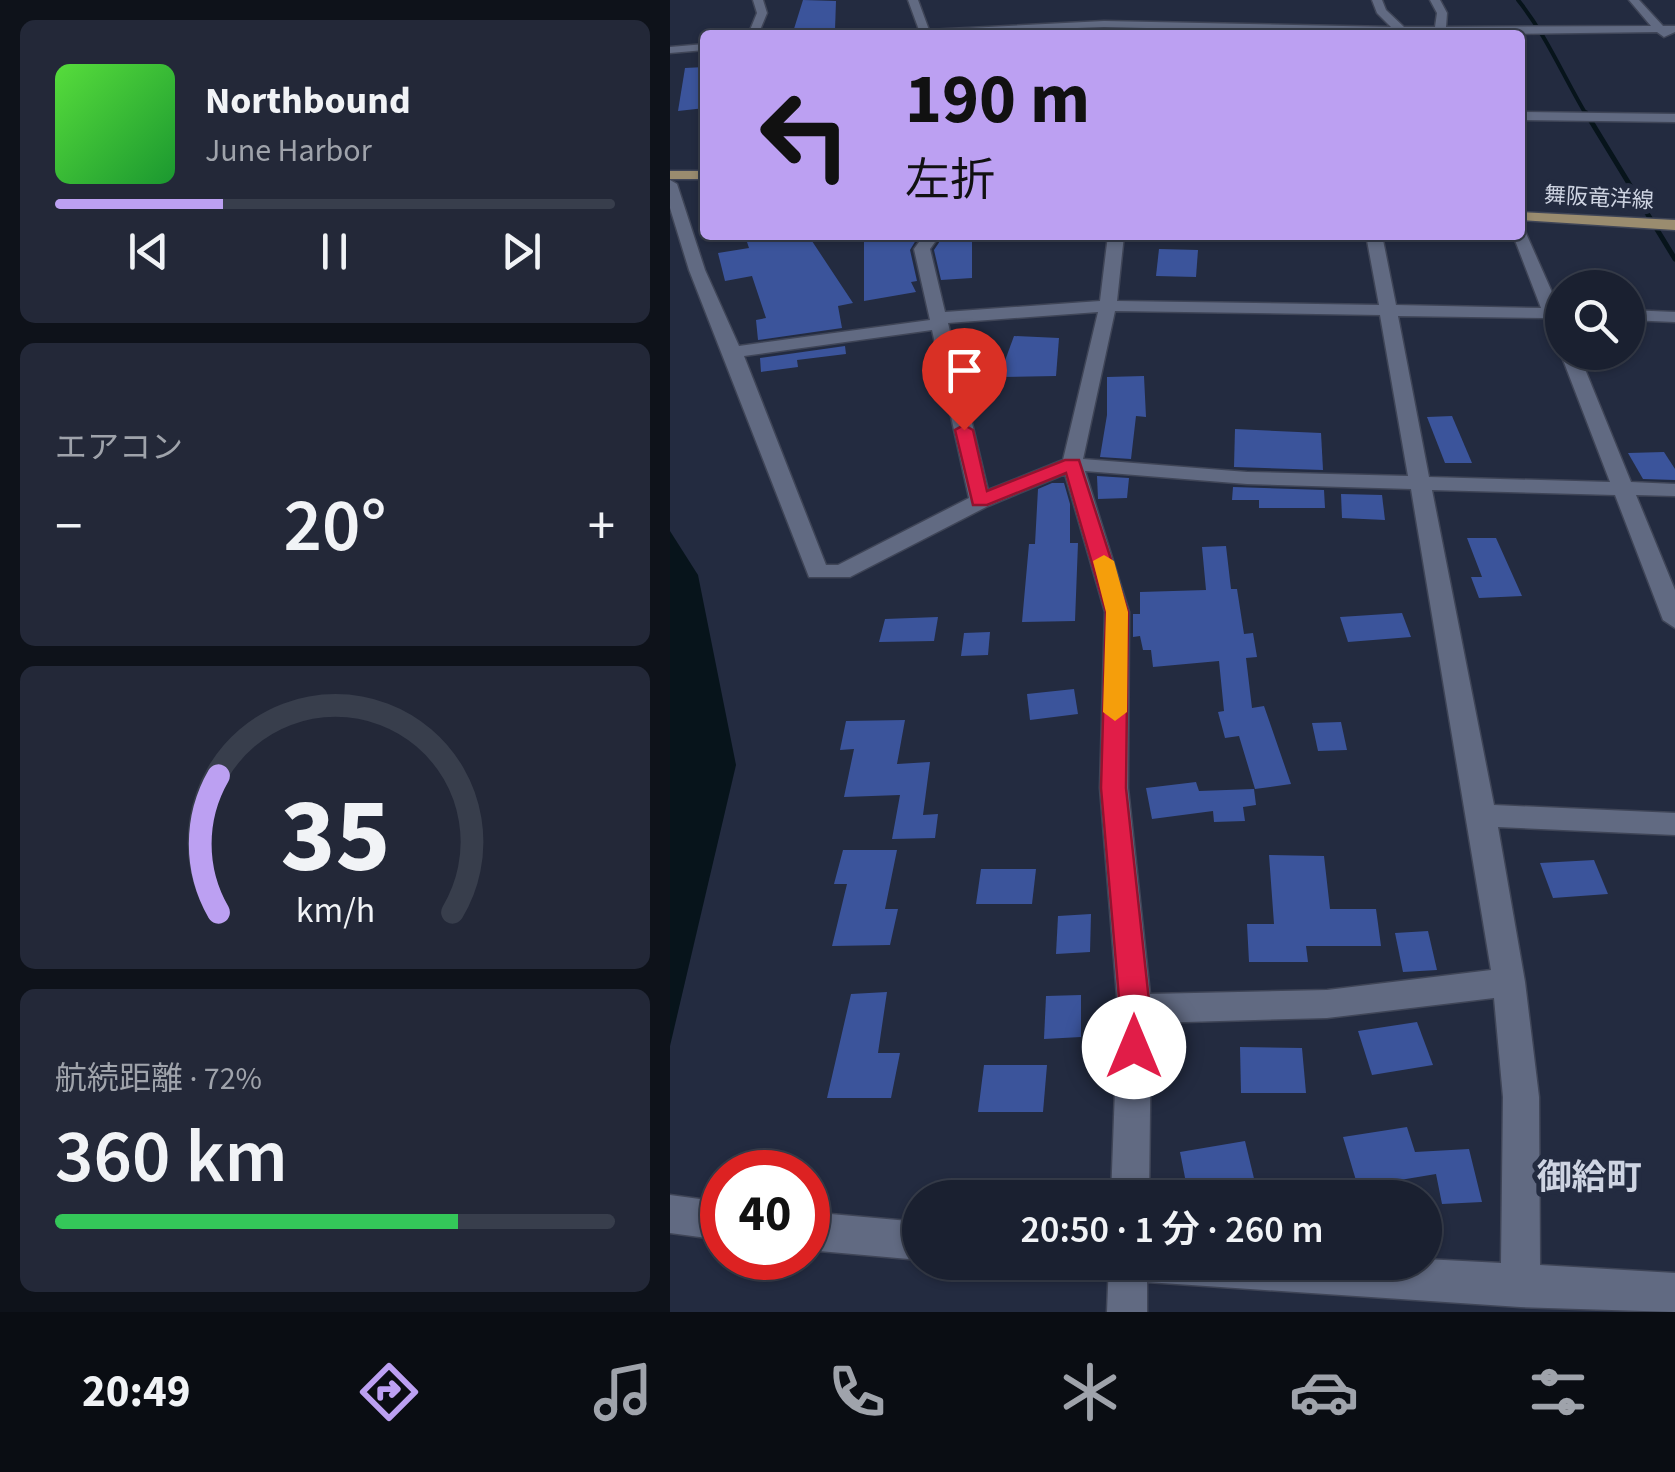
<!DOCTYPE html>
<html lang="ja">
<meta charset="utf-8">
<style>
:root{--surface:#1a2030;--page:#232838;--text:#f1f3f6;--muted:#9fa3ab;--line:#383e4c;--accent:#bca0f2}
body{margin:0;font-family:"Source Sans 3","Noto Sans JP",sans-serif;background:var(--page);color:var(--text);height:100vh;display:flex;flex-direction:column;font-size:38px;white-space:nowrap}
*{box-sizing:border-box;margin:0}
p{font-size:32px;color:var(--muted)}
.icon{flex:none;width:55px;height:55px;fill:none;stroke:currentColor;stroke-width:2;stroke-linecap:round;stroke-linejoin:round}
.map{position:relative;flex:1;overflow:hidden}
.sheet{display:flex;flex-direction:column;gap:20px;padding:20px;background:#0e121a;width:670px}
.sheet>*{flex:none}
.guide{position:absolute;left:30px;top:30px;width:825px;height:210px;border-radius:10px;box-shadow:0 2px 8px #0004,0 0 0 2px var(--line);background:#bca0f2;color:#111;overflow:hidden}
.tools{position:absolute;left:875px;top:270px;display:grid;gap:20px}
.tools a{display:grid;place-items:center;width:100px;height:100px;border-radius:50%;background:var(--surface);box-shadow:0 2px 8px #0004,0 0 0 2px var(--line);font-size:50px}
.speed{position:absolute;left:30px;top:1150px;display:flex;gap:20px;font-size:50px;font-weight:700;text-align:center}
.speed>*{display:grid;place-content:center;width:130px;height:130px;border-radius:50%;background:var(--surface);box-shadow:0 2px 8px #0004,0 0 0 2px var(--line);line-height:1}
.speed .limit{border:15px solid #d22;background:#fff;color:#111}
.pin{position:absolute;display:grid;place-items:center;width:85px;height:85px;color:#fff;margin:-102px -42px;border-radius:50% 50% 50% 0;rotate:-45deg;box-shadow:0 0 10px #0007}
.pin .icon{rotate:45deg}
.me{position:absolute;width:110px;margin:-55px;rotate:0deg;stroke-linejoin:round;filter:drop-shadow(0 0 8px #0008)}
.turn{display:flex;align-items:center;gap:35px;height:210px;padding:0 40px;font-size:45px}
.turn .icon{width:130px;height:130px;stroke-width:2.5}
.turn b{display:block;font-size:70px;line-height:85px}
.big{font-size:75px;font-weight:600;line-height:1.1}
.sheet .card{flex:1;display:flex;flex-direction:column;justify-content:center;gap:15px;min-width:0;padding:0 35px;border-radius:15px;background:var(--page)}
.sheet .dial{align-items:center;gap:0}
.dial svg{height:260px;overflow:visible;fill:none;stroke:var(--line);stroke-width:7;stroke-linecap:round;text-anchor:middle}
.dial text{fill:var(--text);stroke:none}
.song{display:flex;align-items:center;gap:30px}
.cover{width:120px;height:120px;border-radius:15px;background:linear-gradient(135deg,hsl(110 70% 55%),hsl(130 70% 35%))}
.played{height:10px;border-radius:5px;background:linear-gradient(90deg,var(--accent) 30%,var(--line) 30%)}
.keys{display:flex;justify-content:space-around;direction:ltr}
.heat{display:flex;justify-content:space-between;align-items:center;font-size:55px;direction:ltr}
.charge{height:15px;border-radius:8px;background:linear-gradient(90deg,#34c759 72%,var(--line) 0)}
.trip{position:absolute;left:232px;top:1180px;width:540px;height:100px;border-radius:50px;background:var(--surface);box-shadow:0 2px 8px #0004,0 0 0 2px var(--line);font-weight:600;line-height:100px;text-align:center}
.dock{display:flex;height:160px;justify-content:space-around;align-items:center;background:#0a0d13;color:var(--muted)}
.dock .icon{width:70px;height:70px}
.dock .selected{color:var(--accent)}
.dock b{font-size:45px;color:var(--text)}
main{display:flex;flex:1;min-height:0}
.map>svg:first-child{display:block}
.water{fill:#07141b}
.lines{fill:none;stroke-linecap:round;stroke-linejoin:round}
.stream-far1{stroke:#07141b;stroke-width:4}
.stream{stroke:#07141b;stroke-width:5}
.building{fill:#3b549b}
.minor-casing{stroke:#3f4557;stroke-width:3}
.major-casing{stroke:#3f4557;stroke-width:3}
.minor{fill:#616a82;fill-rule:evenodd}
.major{fill:#9a8c6f;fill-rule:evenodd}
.route{fill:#e11d48;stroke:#92132f;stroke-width:2.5}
.slow{fill:#f59e0b}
.labels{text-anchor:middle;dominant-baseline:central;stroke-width:10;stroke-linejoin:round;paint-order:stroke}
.far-street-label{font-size:22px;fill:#ced4e2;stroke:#232b40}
.near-neighbourhood-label{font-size:35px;font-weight:bold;fill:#ced4e2;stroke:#232b40}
</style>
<main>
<section class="sheet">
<div class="card">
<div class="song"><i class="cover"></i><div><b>Northbound</b><p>June Harbor</p></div></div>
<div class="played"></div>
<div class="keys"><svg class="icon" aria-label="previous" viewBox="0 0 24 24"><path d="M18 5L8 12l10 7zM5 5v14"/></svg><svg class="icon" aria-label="pause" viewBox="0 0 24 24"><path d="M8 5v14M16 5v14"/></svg><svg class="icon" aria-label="next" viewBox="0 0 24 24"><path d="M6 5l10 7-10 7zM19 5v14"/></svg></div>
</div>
<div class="card"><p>エアコン</p>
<div class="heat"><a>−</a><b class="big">20°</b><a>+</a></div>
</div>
<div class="card dial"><svg viewBox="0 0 100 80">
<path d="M14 69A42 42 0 1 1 86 69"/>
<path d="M14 69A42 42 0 0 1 14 27" stroke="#bca0f2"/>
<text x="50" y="56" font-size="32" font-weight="700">35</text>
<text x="50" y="72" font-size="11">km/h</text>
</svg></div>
<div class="card"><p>航続距離 · 72%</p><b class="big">360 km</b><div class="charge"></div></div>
</section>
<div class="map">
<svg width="1005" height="1312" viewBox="0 0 1005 1312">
<rect width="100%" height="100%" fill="#232b40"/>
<polygon class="water" points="0,531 28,575 66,765 0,1046"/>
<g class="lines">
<path class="stream-far1" d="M848,0C877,36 893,76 917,116"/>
<polyline class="stream" points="916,113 1005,259"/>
</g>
<g class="building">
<polygon points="133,0 166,1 165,30 123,32"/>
<polygon points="35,67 35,108 8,111 15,68"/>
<polygon points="138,235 183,303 168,306 172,328 88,340 86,320 96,318 82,276 55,281 48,253 79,248 77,242"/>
<polygon points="194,235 249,235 240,250 247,281 241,282 246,292 194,301"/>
<polygon points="274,235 296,235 297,240 302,240 302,278 271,280 264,250"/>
<polygon points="489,249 528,250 526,277 486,276"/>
<polygon points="307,331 326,397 300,401 284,334"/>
<polygon points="344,336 389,338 386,376 329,377"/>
<polygon points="175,346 176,354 127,360 128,367 91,372 90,358"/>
<polygon points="474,376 476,417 466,416 461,459 430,457 437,415 437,377"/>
<polygon points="782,416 802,463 775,463 757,417"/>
<polygon points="565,429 651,433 653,470 564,467"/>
<polygon points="994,452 1005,469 1005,480 973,479 958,453"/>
<polygon points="427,476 459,478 457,498 428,499"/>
<polygon points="382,483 394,483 400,504 400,543 408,543 405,621 352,622 359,544 365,544 368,489"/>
<polygon points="563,487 654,490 655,508 589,508 589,500 562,500"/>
<polygon points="671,494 712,495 715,520 672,518"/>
<polygon points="797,538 826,538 852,596 809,598 801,577 812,577"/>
<polygon points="556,546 561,589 567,589 574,634 583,633 587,657 576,658 582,708 594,706 621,784 585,789 569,736 555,738 548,712 554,711 549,661 483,667 481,650 473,650 470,636 463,637 463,614 470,614 470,592 536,590 532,547"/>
<polygon points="732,613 741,637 678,642 670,617"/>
<polygon points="268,617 264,641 209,642 215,619"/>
<polygon points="320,632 318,655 291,656 294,633"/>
<polygon points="404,689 408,714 360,720 357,694"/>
<polygon points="235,720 227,764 260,762 253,815 268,814 265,838 222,839 230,795 174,797 184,749 170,750 176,721"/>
<polygon points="671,722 677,750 648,751 642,723"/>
<polygon points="526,782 529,791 584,789 586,805 573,807 575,821 544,822 543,811 482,819 476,788"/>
<polygon points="173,850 227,850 215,909 228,909 220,945 162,946 177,884 164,884"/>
<polygon points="599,855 654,856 660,909 706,909 711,946 636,946 638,962 579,962 577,924 604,924"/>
<polygon points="924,860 938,894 883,898 870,863"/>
<polygon points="311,869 366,869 362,904 306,904"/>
<polygon points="421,914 420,952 386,954 388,916"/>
<polygon points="758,931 767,970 733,972 725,933"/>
<polygon points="217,992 208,1053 230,1053 221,1098 157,1098 181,994"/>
<polygon points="411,995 411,1037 374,1039 376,996"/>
<polygon points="747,1022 763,1065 702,1075 688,1031"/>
<polygon points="570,1047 632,1048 636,1093 571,1093"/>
<polygon points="314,1065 377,1065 373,1112 308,1112"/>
<polygon points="737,1127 745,1152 799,1149 812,1202 772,1204 766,1174 688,1187 673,1137"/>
<polygon points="575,1141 587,1191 519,1198 510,1152"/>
</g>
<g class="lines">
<g class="minor-casing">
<g id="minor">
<polygon points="83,0 93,0 97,13 88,35 78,35 87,13"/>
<polygon points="238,0 248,0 259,30 434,21 721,27 707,13 702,0 712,0 716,10 734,27 765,27 767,13 760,0 770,0 777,13 776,27 981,26 959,0 969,0 993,26 1005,26 1005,32 994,37 987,32 765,35 434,27 211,35 249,30"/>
<polygon points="35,44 35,50 0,53 0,47"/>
<polygon points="850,112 1005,114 1005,122 850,120"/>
<path d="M0,180L7,184L35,270L69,346L260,320L244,249L254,235H270L260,249L275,312L430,301L438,235H454L447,301L709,305L696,235H712L726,305L871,308L843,235H850V229L855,231L889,308H892V342L886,341L876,318L728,316L759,477L940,482L890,352L892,348V352H908L961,482L1005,484V496L966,495L1005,590V628L993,620L945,495L762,490L824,805L1005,813V835L828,827L855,982L869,1097L870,1265L1005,1273V1312L850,1307L477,1282V1312H437L439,1262H755V1259L831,1263L833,1097L824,998L657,1018L481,1023L479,1198H441L448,1009L430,788L435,612L395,474L318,506L180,577H139L19,270L0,208ZM445,311L710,315L738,476L577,472L413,459ZM428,312L393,460L318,490L278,323ZM262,330L299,498L168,565H156L74,356ZM415,471L577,484L741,489L821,970L657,990L480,994L458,788L459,612Z"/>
<polygon points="958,310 1005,312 1005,322 958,320"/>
<polygon points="0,1195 52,1202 52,1240 0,1233"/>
<polygon points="138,1212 250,1222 250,1260 138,1250"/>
</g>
</g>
<g class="major-casing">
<g id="major">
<rect x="0" y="171" width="35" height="8"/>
<polygon points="850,212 1005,220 1005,230 850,220"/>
</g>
</g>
<use href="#minor" class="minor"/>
<use href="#major" class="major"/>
</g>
<polygon class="route" points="294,425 303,430 317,491 395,460 409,460 458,612 456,788 480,1010 479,1047 475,1057 464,1061 453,1057 449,1047 450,1010 431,788 436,612 396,473 317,505 303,505 285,430"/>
<polygon class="slow" points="434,555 444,561 458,612 457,712 445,721 433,712 436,612 423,561"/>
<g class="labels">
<g class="far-street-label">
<text transform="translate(929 198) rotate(3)">舞阪竜洋線</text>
</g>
<g class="near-neighbourhood-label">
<text x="919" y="1178">御給町</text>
</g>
</g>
</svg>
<div class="tools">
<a><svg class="icon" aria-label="search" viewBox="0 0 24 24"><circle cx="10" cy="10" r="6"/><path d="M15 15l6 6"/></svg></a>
</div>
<div class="speed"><div class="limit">40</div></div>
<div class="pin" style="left:294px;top:430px;background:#d93025"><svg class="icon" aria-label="arrive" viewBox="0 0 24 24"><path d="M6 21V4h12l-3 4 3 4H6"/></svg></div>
<svg class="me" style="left:464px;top:1047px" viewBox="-20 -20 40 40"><circle r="19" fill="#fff"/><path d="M0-13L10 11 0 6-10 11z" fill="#e11d48"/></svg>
<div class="trip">20:50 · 1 分 · 260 m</div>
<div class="guide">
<div class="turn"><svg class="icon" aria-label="left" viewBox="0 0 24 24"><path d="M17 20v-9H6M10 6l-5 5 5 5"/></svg><div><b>190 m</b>左折</div></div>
</div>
</div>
</main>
<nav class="dock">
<b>20:49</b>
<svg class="icon selected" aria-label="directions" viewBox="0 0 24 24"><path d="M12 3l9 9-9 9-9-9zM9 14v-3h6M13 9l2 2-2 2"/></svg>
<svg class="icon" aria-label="music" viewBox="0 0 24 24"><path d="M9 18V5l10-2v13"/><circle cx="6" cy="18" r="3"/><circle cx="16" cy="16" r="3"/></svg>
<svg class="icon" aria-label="phone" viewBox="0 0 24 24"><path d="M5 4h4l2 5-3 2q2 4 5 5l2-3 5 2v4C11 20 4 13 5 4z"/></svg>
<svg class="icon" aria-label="climate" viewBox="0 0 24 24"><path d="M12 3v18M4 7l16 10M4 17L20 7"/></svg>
<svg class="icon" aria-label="car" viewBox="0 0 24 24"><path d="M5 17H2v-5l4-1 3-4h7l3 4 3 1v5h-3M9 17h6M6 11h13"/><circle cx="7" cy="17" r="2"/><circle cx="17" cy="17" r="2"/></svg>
<svg class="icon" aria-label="filters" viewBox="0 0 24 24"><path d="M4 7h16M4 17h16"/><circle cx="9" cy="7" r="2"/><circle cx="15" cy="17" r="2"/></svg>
</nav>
